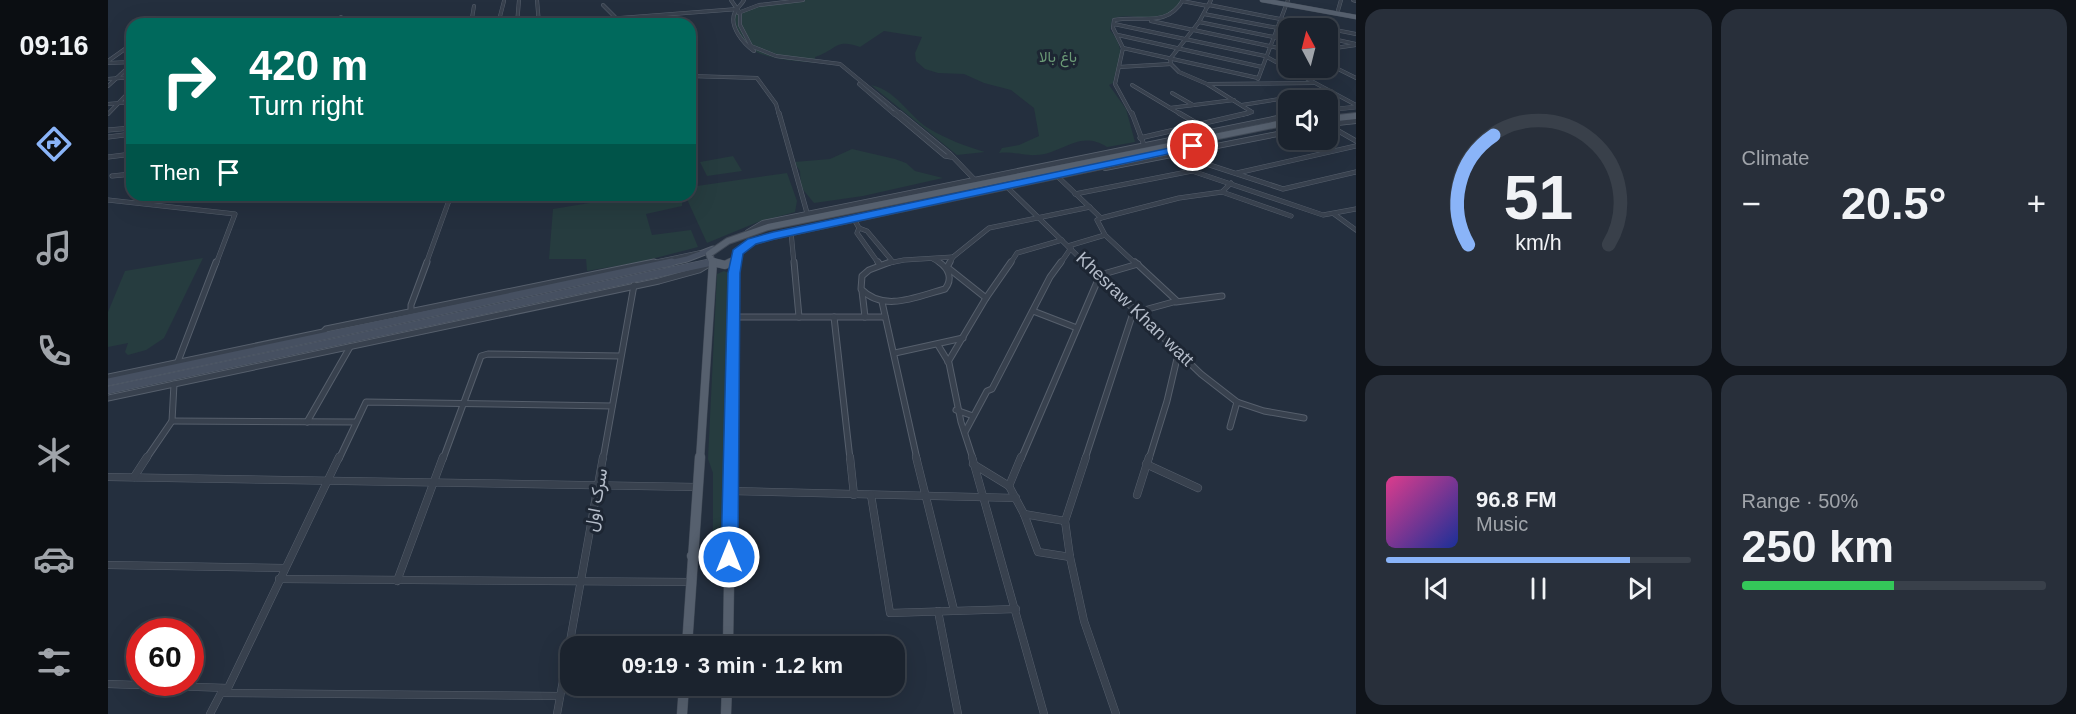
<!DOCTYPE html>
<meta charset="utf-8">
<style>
:root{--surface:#1b232e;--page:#282f3a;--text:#f1f3f6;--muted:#a0a4aa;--line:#39404a;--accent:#8ab4f8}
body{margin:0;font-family:Helvetica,Vazirmatn,sans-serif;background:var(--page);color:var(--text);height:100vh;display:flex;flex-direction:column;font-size:22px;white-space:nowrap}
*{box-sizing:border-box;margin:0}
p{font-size:20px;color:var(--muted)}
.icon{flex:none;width:33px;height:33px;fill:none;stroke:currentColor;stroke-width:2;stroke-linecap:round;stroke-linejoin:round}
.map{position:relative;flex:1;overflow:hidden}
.drawer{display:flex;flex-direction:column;gap:9px;padding:9px;background:#0f1319;width:720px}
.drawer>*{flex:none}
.top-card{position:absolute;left:18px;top:18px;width:570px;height:183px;border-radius:18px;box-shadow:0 6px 24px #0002,0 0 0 2px var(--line);background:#00695c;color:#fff;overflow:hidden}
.needle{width:39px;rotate:353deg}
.fabs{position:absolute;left:1170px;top:18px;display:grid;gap:12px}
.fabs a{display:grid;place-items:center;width:60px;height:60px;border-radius:12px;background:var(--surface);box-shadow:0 6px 24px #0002,0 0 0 2px var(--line);font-size:30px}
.speed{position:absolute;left:18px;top:618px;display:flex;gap:12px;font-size:30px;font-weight:700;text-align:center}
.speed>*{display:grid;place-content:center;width:78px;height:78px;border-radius:50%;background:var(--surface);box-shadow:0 6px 24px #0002,0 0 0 2px var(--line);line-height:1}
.speed .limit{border:9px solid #d22;background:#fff;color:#111}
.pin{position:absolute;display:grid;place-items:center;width:51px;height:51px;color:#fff;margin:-26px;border:3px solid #fff;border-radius:50%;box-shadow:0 2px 6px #0007}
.me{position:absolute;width:66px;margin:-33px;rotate:0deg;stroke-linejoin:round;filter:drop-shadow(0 0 4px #0008)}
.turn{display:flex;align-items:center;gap:21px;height:126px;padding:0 24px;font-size:27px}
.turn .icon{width:78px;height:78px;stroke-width:2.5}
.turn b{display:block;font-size:42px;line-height:51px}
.then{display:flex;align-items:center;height:57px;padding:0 24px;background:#0003;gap:12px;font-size:22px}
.big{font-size:45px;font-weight:600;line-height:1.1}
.drawer .widget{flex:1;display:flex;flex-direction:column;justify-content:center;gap:9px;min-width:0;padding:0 21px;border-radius:18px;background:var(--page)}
.drawer .dial{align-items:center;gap:0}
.dial svg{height:156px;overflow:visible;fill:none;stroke:var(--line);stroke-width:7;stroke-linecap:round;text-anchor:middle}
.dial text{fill:var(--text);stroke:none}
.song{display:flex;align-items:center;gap:18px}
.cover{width:72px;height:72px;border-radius:9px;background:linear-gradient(135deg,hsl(330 70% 55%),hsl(230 70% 35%))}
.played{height:6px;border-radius:3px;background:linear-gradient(90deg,var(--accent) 80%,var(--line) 80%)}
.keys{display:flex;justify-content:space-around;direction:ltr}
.heat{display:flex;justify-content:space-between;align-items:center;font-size:33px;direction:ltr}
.charge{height:9px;border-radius:4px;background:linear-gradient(90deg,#34c759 50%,var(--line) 0)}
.drawer .tiles{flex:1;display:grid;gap:9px;grid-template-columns:repeat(2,1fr)}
.trip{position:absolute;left:452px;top:636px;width:345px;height:60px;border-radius:18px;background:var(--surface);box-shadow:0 6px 24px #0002,0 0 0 2px var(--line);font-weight:600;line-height:60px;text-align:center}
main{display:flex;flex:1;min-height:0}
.dock{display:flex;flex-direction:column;width:108px;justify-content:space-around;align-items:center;background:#0b0e12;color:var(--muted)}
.dock .icon{width:42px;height:42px}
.dock .on{color:var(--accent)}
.dock b{font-size:27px;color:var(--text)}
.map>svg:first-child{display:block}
.green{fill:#263c3f}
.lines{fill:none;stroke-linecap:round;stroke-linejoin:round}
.minor-far3-casing{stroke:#565f6c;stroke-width:4}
.minor-far2-casing{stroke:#565f6c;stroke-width:5}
.minor-far1-casing{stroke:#565f6c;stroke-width:7}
.minor-casing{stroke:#565f6c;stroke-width:8}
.tertiary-far1-casing{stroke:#565f6c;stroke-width:4.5}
.tertiary-casing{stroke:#565f6c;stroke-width:6}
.secondary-far1-casing{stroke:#565f6c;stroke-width:7}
.secondary-casing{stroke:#565f6c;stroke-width:8}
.primary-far3-casing{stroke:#414a57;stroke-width:5}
.primary-far2-casing{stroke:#414a57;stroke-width:8}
.primary-far1-casing{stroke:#414a57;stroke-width:9}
.primary-casing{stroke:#414a57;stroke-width:11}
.minor-far3{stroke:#38414e;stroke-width:3}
.minor-far2{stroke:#38414e;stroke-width:4}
.minor-far1{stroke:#38414e;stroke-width:5}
.minor{stroke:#38414e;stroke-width:7}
.tertiary-far1{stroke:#38414e;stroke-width:4}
.tertiary{stroke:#38414e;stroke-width:4.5}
.secondary-far1{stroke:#465061;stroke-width:5}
.secondary{stroke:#465061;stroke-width:7}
.primary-far3{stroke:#56606e;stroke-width:4.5}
.primary-far2{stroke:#56606e;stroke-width:6}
.primary-far1{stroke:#56606e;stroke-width:8}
.primary{stroke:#56606e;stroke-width:10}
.route{fill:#1a73e8;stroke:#114b97;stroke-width:1.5}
.labels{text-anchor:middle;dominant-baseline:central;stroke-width:6;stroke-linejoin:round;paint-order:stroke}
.far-park-label{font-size:15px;fill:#6b9a76;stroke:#1d2633}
.street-label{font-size:18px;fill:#b4bcc9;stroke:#1d2633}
</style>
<main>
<nav class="dock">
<b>09:16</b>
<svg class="icon on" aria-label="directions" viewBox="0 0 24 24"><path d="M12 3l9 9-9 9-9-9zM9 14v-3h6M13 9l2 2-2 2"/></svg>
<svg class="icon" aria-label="music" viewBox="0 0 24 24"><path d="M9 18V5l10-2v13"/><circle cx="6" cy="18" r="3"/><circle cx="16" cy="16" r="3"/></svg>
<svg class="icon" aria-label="phone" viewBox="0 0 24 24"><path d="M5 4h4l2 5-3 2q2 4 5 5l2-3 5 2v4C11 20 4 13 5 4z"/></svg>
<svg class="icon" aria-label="climate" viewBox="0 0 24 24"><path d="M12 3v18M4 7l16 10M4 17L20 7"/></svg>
<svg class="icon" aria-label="car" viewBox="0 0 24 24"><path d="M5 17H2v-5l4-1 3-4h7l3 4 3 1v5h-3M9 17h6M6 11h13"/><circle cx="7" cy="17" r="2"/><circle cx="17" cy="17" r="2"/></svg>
<svg class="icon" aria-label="filters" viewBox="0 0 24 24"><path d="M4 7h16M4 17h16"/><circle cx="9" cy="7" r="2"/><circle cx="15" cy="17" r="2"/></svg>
</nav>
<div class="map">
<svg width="1248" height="714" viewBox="0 0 1248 714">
<rect width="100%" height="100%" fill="#242f3e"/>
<g class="green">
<path d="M695,0H1074C1056,33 1027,9 1004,19L1002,30C1020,53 1010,58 1005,83L1001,85L1018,109L1027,142L999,147C971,129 955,154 928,155C916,156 904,151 891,153L894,148L911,145L931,136L926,108L903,90L876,83L856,74L830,73L817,69L808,61L807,53L814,37L776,31L752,47C727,38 729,50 707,57L708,63C674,59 625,60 627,14L646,6Z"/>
<path d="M763,85C788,90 800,115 820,128C838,139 857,146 877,152L849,155Z"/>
<polygon points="744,149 787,159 798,163 807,171 835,178 755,196 706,203 693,187 692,171 686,162 722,159"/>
<polygon points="625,156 634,171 599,176 592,162"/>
<polygon points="679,173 689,201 687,212 650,222 599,243 577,195 582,195 582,187"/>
<polygon points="530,195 574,195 574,206 538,214 544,235 583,230 590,247 532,262 479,271 478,259 441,259 445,209"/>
<polygon points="95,258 56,338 38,350 20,355 17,352 20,343 0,347 0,312 17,271"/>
<polygon points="616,271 623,274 616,537 608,541 605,538 605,473 600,459 609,274"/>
</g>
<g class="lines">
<g class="minor-far3-casing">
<g id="minor-far3">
<polyline points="429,0 431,24"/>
<polyline points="623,0 632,13 632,25 643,46 668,56 732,64 794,115"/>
<path d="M636,0C634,4 629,8 627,12C620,26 636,44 646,51"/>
<polyline points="1103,0 1091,22 1062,59 1063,64 1071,72 1099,84 1144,112"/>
<polyline points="1245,0 1248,1"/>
<polyline points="1074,1 1100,6"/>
<polyline points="495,5 507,17"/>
<polyline points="1101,5 1248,34"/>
<polyline points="630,13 651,5 695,0"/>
<polyline points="1096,14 1180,30"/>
<polyline points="1229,14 1233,0"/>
<polyline points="233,17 238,24"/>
<polyline points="1043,21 1180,50"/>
<polyline points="1091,22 1180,40"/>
<polyline points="295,24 340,21"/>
<polyline points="363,24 366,6"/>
<polyline points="390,24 396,1"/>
<polyline points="409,24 411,0"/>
<polyline points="434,24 630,9"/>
<polyline points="1006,24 1157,56 1248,105"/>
<polyline points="1010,35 1154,67"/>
<polyline points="1220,38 1248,44"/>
<polyline points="1015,48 1150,78"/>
<polyline points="1220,49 1248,45"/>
<polyline points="0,61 24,44"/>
<polyline points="0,63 24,62"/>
<polyline points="1220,64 1248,78"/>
<polyline points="1011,67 1063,64"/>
<polyline points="582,76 649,78 668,104 671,115"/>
<polyline points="0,79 24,77"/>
<polyline points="1150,79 1180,0"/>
<polyline points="751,84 787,115"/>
<polyline points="1100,84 1205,83"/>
<polyline points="1024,85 1074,115"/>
<polyline points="0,86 24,64"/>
<polyline points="1064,93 1085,105"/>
<polyline points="0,104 24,102"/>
<polyline points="1134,105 1223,91"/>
<polyline points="1062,108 1126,100"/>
<polyline points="0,114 24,89"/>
<path d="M1024,115L1007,84L1015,48L1005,28L1006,20C1033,15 1059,28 1075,0"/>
<polyline points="1133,115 1144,112"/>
</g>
</g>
<g class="minor-far2-casing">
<g id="minor-far2">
<polyline points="671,113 699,213"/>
<polyline points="786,113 837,156 843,157"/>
<polyline points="792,113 842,154 867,180"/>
<polyline points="1024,113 1036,145"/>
<polyline points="1071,113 1090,124"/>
<polyline points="1220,125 1248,141"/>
<polyline points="0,130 24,128"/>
<polyline points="0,137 24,134"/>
<polyline points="1032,138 1140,113"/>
<polyline points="1068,154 1175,189 1248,172"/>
<polyline points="0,157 24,154"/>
<polyline points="1129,173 1248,146"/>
<polyline points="948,175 993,218 989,220 997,235 1028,264"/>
<polyline points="4,176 24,174"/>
<polyline points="899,187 978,264"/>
<polyline points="1114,192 1183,216"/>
<polyline points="967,194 1084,171 1215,215 1248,209"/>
<polyline points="0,200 127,214 108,264"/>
<polyline points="35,203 43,195"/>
<polyline points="1226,214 1248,230"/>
<polyline points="993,218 1071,198 1114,192 1123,183"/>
<polyline points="746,219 751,228 749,233 771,264"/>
<polyline points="751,228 759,231 785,262"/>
<polyline points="683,232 686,264"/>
<polyline points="960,246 997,235"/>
<polyline points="825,259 834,264"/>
<polyline points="318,264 343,195"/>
<polyline points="539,264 591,253"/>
<polyline points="776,264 796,260 845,257"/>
<polyline points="841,264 845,257 881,228 982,207"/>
<polyline points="902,264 909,253 954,240"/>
<polyline points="952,264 963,248"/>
</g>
</g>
<g class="minor-far1-casing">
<g id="minor-far1">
<polyline points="686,262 691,317"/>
<polyline points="770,262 772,265"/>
<path d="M782,262L761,270L754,276L753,289C776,313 810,296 837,289C845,279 841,269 831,262"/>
<polyline points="842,262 839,267 878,298"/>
<polyline points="977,262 1093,374 1129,402 1156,411 1196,418"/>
<polyline points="754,291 757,317"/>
<polyline points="774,302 809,459"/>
<polyline points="1068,302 1114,296"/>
<polyline points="303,311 303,305 319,262"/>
<polyline points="925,311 969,328"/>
<polyline points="626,317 777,317"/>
<polyline points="726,317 742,459"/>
<polyline points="830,345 841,363 853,422 865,459"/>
<polyline points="787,353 855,338"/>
<polyline points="840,362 878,298 903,262"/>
<polyline points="69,364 108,262"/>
<polyline points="0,377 215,332 218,329 546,262"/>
<polyline points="0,398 551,281 591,270 601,264"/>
<polyline points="848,410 865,416"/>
<polyline points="64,421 247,422"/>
<polyline points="199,422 242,347"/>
<polyline points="1122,427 1129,402"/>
<polyline points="857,432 879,391 884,389 942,277 953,262"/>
<polyline points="38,459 64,421 66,384"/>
<polyline points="231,459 258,402 504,406"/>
<polyline points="335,459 373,356 380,354 512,356"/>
<polyline points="495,459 526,285"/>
<polyline points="913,459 992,275 1030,264"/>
<polyline points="977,459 1024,316 1029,312 1069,301 1027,262"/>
<polyline points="1041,459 1059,401 1071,350"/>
</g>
</g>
<g class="minor-casing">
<g id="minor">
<polyline points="742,457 746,495"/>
<polyline points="808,457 846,610"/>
<polyline points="864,457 936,714"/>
<polyline points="913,457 901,486 916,514 930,552 962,557"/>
<polyline points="978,457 957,521 962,557 976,621 1008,714"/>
<polyline points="865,464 901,486"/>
<polyline points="1038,464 1090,488"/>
<polyline points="0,477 589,487"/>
<polyline points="26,477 39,457"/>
<polyline points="622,491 908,498"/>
<polyline points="763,495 782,613 908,609"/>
<polyline points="1029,495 1041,457"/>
<polyline points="916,514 957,521"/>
<polyline points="0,565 176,568"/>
<polyline points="171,579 583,582"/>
<polyline points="289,581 335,457"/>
<polyline points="830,611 850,714"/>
<polyline points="0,684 120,688"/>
<polyline points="113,693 452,696"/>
<polyline points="102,714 113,693 120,688 231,457"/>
<polyline points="449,714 495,457"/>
</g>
</g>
<g class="tertiary-far1-casing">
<polyline id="tertiary-far1" points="1220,110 1248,107"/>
</g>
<g class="tertiary-casing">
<g id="tertiary">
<polyline points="1220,124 1248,121"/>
<polyline points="997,168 1180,132"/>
<polyline points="640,232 655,223 1180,116"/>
</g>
</g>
<g class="secondary-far1-casing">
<g id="secondary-far1">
<polyline points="557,264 579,259 605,249"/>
<polyline points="597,264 605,262"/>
</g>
</g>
<g class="secondary-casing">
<g id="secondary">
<polyline points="0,382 564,262"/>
<polyline points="0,390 604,262"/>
</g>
</g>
<g class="primary-far3-casing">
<polyline id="primary-far3" points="1154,0 1248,17"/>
</g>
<g class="primary-far2-casing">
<g id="primary-far2">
<polyline points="1220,119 1248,116"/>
<polyline points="605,262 611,264"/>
<polyline points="605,264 601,254 620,241 660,227 1180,122"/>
<polyline points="620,264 628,260"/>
<polyline points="627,264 629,252 644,242 665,236 1083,147"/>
</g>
</g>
<g class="primary-far1-casing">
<g id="primary-far1">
<polyline points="605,262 617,265 623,262"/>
<polyline points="592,459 605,262"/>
<polyline points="623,459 628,262"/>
</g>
</g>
<g class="primary-casing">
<g id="primary">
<polyline points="584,556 621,557"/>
<polyline points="579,646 592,457"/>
<polyline points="620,646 623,457"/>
<polyline points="574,714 576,686"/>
<polyline points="618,714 619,686"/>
</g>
</g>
<use href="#minor-far3" class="minor-far3"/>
<use href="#minor-far2" class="minor-far2"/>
<use href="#minor-far1" class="minor-far1"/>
<use href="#minor" class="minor"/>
<use href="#tertiary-far1" class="tertiary-far1"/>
<use href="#tertiary" class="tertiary"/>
<use href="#secondary-far1" class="secondary-far1"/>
<use href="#secondary" class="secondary"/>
<use href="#primary-far3" class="primary-far3"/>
<use href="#primary-far2" class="primary-far2"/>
<use href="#primary-far1" class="primary-far1"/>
<use href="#primary" class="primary"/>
</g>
<polygon class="route" points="1085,143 1088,144 1088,148 667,239 648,244 635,254 632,273 630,557 628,563 621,565 615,563 613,557 620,273 625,250 640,239 665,232"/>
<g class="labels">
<g class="far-park-label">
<text x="950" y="56">باغ بالا</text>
</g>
<g class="street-label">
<text transform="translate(1027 309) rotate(44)">Khesraw Khan watt</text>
<text transform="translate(488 500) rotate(-80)">سرک‌ اول</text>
</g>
</g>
</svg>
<div class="fabs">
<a><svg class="needle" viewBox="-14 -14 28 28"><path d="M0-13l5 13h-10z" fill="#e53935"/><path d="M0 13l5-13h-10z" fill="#a0a4aa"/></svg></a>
<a><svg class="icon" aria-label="sound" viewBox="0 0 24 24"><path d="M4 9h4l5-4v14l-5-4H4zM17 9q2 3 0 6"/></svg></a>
</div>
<div class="speed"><div class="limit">60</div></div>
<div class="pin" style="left:1085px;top:146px;background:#d93025"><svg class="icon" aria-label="arrive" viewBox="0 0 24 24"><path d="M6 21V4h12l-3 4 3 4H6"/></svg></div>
<svg class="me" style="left:621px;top:557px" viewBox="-20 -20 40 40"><circle r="17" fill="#1a73e8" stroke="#fff" stroke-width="3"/><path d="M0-11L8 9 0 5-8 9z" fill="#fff"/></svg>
<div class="trip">09:19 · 3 min · 1.2 km</div>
<div class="top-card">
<div class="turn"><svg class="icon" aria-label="right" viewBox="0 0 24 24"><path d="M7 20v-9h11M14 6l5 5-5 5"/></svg><div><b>420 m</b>Turn right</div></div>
<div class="then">Then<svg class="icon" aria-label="arrive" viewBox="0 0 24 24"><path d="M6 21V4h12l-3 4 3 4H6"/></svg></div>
</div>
</div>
<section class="drawer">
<div class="tiles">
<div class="widget dial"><svg viewBox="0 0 100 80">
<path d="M14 69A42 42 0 1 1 86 69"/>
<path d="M14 69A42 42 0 0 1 27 13" stroke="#8ab4f8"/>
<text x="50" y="56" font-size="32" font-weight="700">51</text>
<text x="50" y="72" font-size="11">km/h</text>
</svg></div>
<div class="widget"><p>Climate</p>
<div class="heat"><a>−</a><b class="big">20.5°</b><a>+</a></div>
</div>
<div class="widget">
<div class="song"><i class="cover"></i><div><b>96.8 FM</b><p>Music</p></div></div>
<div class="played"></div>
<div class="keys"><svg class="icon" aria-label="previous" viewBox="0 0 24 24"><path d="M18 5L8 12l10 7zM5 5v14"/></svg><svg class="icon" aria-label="pause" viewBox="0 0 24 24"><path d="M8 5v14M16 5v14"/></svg><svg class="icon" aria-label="next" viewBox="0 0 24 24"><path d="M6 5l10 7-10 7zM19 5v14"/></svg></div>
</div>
<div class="widget"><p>Range · 50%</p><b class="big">250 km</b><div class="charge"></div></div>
</div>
</section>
</main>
